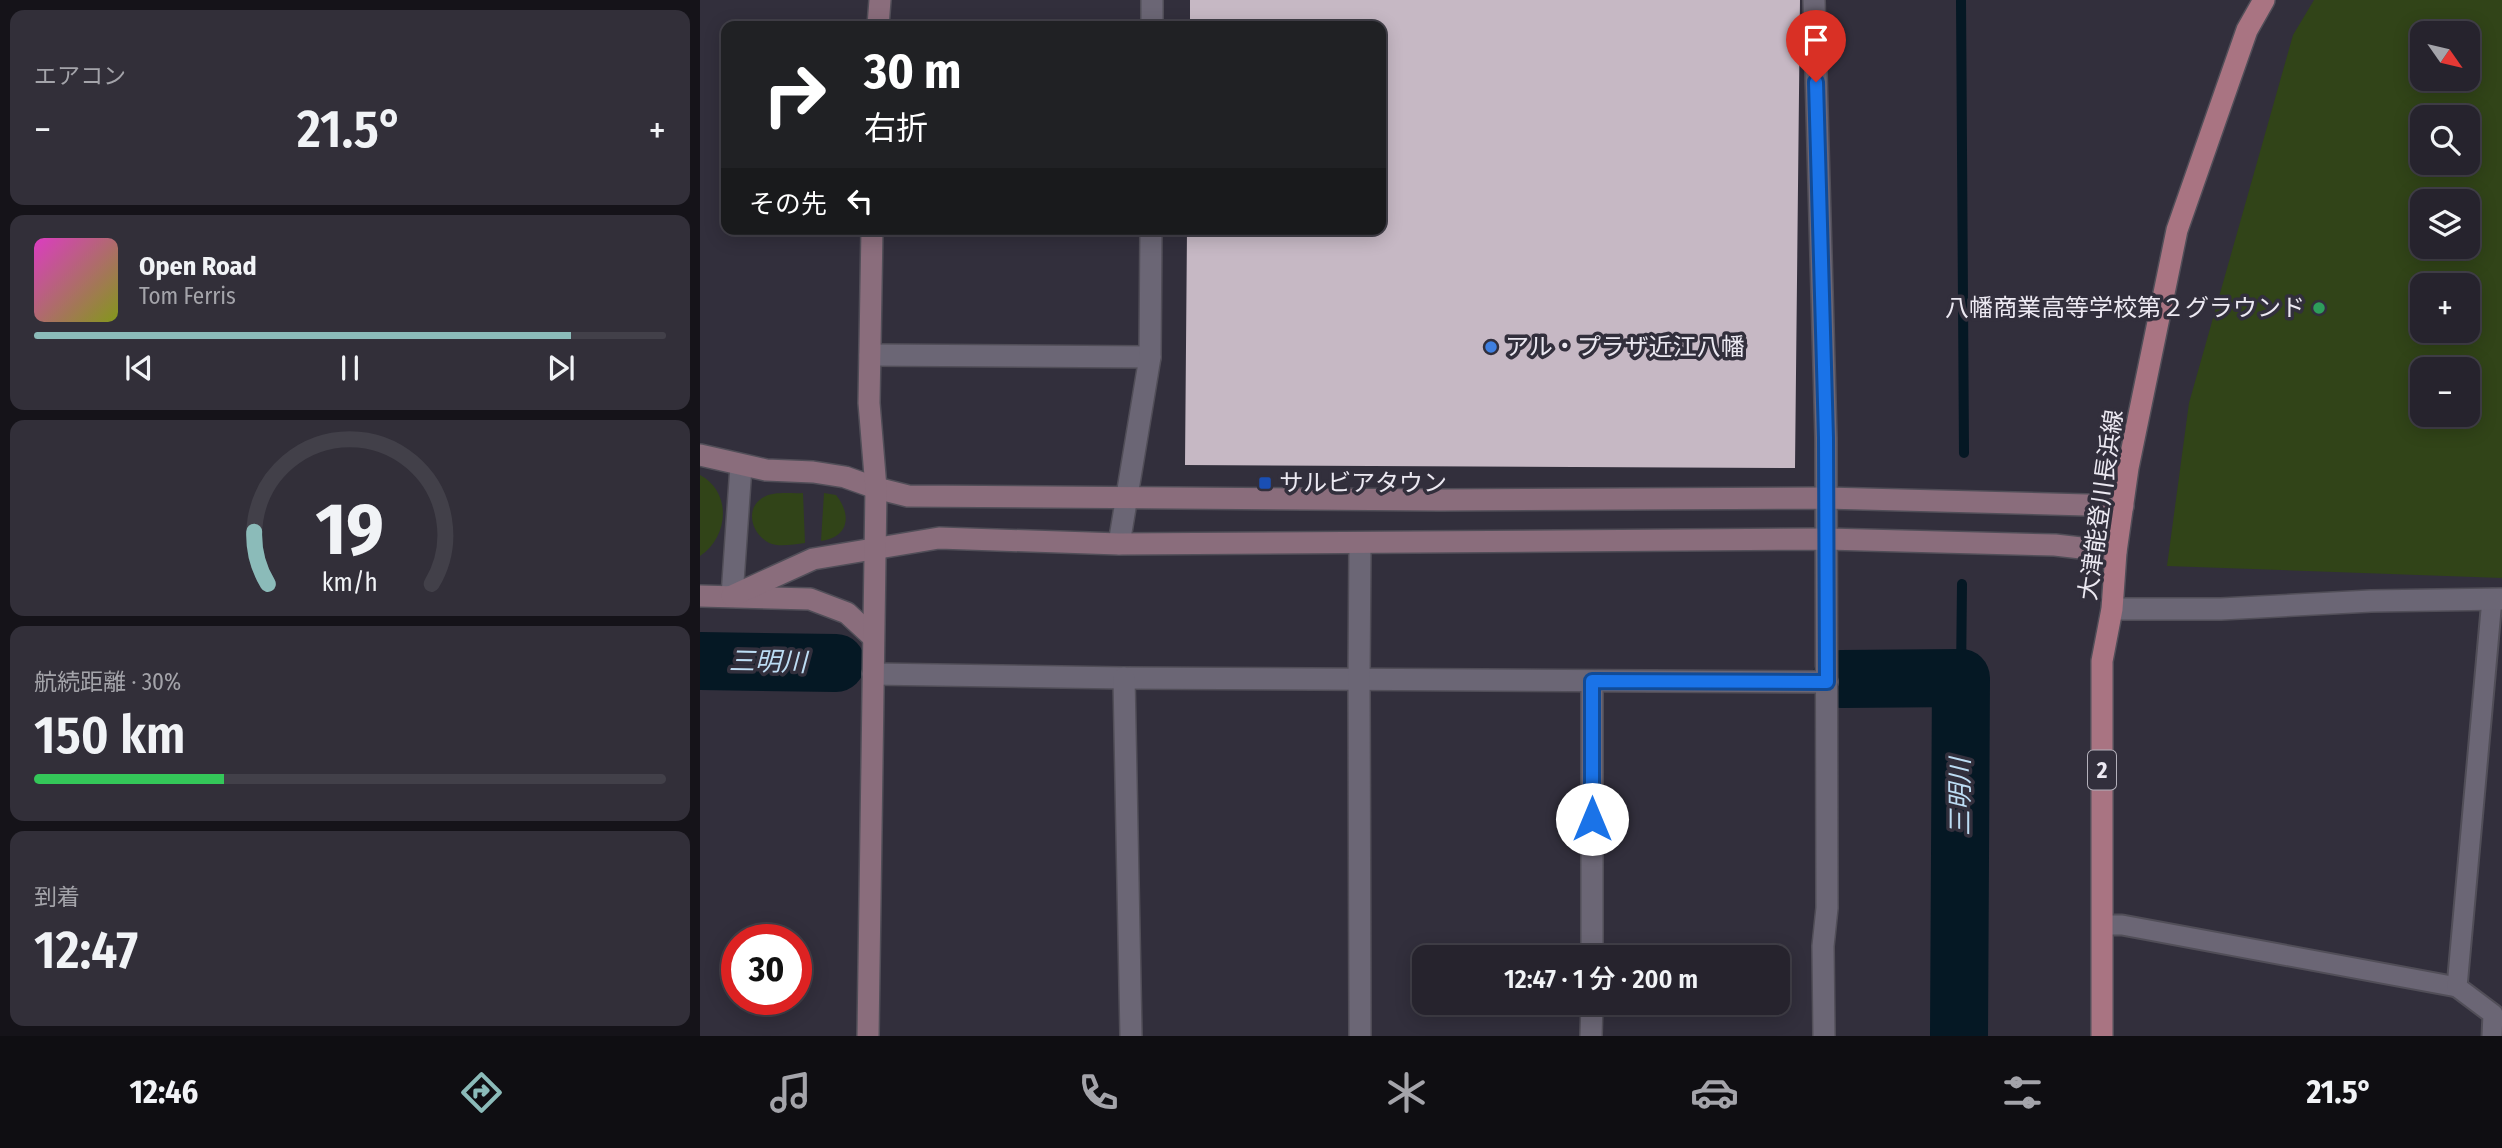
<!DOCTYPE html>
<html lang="ja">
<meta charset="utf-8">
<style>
:root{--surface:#26232d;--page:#322f39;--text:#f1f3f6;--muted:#a4a4aa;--line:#424049;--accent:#8bbbb9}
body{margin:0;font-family:"Fira Sans Condensed","Noto Sans JP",sans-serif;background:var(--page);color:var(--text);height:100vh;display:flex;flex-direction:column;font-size:26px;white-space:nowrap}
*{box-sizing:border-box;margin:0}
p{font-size:23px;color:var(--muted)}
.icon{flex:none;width:38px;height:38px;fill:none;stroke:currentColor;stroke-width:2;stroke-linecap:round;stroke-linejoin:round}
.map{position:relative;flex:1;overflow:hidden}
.drawer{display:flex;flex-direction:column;gap:10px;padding:10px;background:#151319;width:700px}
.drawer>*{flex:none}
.banner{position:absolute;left:21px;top:21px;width:665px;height:214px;border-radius:14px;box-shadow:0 4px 18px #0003,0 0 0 2px var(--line);background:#202124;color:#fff;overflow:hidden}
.needle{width:46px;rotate:124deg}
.controls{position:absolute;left:1710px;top:21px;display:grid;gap:14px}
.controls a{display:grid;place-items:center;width:70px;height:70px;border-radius:14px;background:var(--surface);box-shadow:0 4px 18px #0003,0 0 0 2px var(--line);font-size:35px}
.speed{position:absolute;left:21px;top:924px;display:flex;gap:14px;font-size:35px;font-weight:700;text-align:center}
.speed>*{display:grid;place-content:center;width:91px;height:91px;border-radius:50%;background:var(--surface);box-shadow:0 4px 18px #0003,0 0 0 2px var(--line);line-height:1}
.speed .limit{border:10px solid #d22;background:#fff;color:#111}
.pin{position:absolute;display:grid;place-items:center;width:60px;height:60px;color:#fff;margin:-72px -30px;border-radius:50% 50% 50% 0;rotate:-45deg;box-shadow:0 0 7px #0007}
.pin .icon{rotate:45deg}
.me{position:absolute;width:77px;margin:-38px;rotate:0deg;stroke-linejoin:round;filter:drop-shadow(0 0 5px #0008)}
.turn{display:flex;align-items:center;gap:24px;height:147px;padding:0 28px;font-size:32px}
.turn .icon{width:91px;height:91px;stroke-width:2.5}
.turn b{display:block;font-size:49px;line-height:60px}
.then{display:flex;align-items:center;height:66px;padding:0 28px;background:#0003;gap:14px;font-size:26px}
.big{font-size:52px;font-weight:600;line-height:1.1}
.drawer .widget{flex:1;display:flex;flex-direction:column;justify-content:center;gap:10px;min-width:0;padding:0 24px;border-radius:14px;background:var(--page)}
.drawer .dial{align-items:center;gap:0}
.dial svg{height:182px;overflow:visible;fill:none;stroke:var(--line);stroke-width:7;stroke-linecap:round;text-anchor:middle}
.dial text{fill:var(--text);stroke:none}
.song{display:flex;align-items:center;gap:21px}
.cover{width:84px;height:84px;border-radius:10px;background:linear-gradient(135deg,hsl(310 70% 55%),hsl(70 70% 35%))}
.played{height:7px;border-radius:4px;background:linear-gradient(90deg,var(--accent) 85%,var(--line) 85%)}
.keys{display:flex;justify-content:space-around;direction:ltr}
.heat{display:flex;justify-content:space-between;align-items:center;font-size:38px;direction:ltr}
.charge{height:10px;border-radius:5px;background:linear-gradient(90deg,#34c759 30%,var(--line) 0)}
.trip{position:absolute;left:712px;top:945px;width:378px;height:70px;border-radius:14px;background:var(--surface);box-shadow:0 4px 18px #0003,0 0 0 2px var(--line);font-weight:600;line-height:70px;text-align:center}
.tab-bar{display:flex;height:112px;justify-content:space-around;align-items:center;background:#0f0e12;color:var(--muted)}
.tab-bar .icon{width:49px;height:49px}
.tab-bar .active{color:var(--accent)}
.tab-bar b{font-size:32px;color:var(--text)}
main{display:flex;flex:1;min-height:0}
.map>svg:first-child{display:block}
.green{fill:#314418;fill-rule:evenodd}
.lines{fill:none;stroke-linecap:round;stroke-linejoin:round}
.stream{stroke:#051824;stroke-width:10}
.river{stroke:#051824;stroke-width:58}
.building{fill:#c6b8c4}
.lane-casing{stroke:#514e58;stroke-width:23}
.street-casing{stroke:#514e58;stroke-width:24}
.secondary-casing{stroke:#514e58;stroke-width:24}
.primary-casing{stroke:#514e58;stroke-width:24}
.lane{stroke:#6b6675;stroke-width:19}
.street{stroke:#6b6675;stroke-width:21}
.secondary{stroke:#8a6d7c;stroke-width:21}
.primary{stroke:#a97482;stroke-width:21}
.route-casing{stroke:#114b97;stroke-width:18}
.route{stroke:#1a73e8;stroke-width:12}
.leisure-dot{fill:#2e9e5b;stroke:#322f3c;stroke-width:2.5}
.shop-dot{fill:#3f7fe0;stroke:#322f3c;stroke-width:2.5}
.transit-dot{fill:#1a4fb4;stroke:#322f3c;stroke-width:2.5}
.labels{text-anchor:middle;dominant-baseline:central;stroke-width:7;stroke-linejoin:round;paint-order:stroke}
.shield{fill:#322f3c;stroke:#b4b1bb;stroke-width:2}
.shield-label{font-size:23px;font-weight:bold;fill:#ece9f2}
.poi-label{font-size:24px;fill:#ece9f2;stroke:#322f3c;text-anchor:start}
.street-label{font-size:24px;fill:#ece9f2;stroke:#322f3c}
.water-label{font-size:26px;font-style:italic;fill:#bdddf4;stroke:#322f3c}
</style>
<main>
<section class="drawer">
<div class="widget"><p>エアコン</p>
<div class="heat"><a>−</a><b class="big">21.5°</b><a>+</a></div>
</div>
<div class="widget">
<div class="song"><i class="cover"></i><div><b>Open Road</b><p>Tom Ferris</p></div></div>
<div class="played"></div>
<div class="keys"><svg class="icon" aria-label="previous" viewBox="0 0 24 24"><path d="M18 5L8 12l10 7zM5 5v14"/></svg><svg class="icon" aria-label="pause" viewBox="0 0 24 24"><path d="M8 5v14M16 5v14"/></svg><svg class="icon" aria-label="next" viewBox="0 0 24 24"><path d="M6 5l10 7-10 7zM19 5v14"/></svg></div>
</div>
<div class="widget dial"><svg viewBox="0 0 100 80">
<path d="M14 69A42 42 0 1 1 86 69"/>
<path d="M14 69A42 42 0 0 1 8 46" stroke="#8bbbb9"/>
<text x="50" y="56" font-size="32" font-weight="700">19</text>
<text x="50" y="72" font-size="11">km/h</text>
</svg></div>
<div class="widget"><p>航続距離 · 30%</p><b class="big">150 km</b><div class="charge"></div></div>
<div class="widget"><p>到着</p><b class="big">12:47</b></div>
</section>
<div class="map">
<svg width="1802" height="1036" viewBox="0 0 1802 1036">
<rect width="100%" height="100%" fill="#322f3c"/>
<g class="green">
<path d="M1614,0H1802V578L1467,566L1489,403L1593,35ZM1722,33H1768V79H1722ZM1722,117H1768V163H1722ZM1722,201H1768V247H1722ZM1722,285H1768V331H1722ZM1722,369H1768V415H1722Z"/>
<path d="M0,475C32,492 29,537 0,556Z"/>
<path d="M103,493L105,543C95,544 81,547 72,544C52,537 43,508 64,497C75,491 91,494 103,493Z"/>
<path d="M124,493L136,495C152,515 149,537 121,541Z"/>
</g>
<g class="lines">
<g class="stream">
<polyline points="1261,0 1264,453"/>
<polyline points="1261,678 1262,584"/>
</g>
<g class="river">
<polyline points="0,661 136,663"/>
<polyline points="1141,679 1261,678 1259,1036"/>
</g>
</g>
<polygon class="building" points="490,0 1100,0 1095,468 485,465 487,229 681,229 681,26 490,26"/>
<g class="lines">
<g class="lane-casing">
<g id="lane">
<polyline points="1402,925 1422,925 1757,987"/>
<polyline points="1792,1036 1793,1014 1757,987 1792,599"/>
</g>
</g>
<g class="street-casing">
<g id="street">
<polyline points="1114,0 1126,438 1127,908 1123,946 1124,1036"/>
<polyline points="452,26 452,0"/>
<polyline points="170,355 450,357"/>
<polyline points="419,544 450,357 451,229"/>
<polyline points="32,596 41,466"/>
<polyline points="1412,609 1521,609 1671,601 1802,599"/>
<polyline points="173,674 424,678 1127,682"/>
<polyline points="424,678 431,1036"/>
<polyline points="892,957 892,681"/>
<polyline points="660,1036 659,679 660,543"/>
<polyline points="891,1036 892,1003"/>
</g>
</g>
<g class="secondary-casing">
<g id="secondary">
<polyline points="178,26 180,0"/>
<polyline points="0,455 66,470 113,472 145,477 176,488 208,496 740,500 1126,498 1423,506"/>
<polyline points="0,596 110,599 147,613 173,637"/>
<polyline points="32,596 113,559 239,538 419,544 1127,539 1355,545 1416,552"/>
<polyline points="168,1036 176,488 169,403 172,229"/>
</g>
</g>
<g class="primary-casing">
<polyline id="primary" points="1402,1036 1402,661 1412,609 1416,552 1428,468 1477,230 1547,30 1564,0"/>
</g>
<use href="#lane" class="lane"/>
<use href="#street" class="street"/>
<use href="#secondary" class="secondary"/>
<use href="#primary" class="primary"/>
</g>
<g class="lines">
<g class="route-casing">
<polyline id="route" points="892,819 892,681 1127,682 1126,438 1116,82"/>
</g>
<use href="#route" class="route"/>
</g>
<circle class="leisure-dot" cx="1619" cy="308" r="7"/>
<circle class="shop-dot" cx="791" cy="347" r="7"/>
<rect class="transit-dot" x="558" y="476" width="14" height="14" rx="3.5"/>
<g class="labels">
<rect class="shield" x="1388" y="750.5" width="28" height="39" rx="5"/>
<g class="shield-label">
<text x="1402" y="770">2</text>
</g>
<g class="poi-label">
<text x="1605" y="308" text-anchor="end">八幡商業高等学校第２グラウンド</text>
<text x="805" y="347">アル・プラザ近江八幡</text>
<text x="579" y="483">サルビアタウン</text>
</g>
<g class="street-label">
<text transform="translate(1401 505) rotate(-82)">大津能登川長浜線</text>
</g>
<g class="water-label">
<text transform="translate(68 662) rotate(1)">三明川</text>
<text transform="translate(1260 797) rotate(-90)">三明川</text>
</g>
</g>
</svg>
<div class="controls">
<a><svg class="needle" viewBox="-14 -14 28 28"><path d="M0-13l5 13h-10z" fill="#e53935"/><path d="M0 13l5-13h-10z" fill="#a4a4aa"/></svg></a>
<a><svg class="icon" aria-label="search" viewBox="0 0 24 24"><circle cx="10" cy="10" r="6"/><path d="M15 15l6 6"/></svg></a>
<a><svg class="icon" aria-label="layers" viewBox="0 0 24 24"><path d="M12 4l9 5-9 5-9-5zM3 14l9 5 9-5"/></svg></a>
<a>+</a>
<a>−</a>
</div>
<div class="speed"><div class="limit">30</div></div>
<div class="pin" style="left:1116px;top:82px;background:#d93025"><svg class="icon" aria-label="arrive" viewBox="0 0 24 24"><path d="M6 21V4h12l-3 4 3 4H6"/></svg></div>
<svg class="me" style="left:892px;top:819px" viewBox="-20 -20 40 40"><circle r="19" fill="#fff"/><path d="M0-13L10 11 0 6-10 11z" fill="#1a73e8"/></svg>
<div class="trip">12:47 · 1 分 · 200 m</div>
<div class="banner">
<div class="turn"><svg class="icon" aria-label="right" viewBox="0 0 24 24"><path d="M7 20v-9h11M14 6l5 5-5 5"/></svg><div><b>30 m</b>右折</div></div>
<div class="then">その先<svg class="icon" aria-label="left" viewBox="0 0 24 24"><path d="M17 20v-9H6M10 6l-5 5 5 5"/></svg></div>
</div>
</div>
</main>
<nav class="tab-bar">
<b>12:46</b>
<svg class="icon active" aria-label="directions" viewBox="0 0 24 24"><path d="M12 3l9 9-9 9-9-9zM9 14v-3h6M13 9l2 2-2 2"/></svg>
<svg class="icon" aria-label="music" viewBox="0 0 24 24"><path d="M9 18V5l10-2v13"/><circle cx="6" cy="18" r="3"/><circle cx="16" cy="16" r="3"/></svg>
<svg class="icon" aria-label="phone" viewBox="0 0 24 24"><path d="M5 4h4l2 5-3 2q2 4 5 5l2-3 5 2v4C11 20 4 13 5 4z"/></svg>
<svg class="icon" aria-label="climate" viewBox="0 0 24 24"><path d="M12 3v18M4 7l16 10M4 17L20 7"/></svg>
<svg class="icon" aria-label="car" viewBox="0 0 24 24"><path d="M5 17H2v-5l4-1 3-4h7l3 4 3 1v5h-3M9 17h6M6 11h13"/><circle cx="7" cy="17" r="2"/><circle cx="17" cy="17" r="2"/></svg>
<svg class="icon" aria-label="filters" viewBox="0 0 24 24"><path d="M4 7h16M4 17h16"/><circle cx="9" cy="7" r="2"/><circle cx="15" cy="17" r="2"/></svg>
<b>21.5°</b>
</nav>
